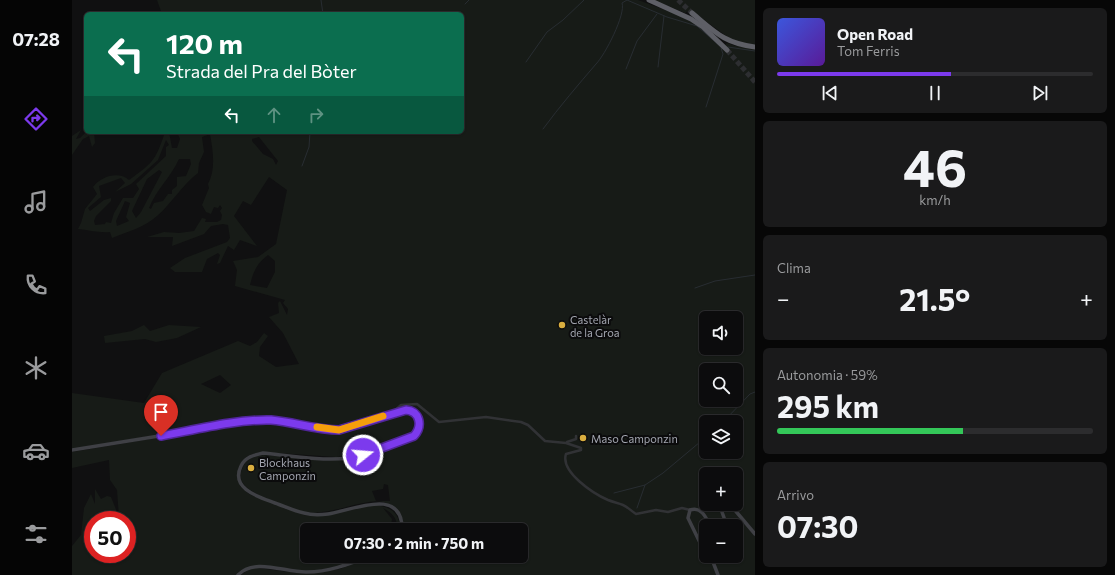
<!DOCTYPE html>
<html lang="it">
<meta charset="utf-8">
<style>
:root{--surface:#0c0c0d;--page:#1a1a1b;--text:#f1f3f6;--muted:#9a9b9d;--line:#2c2c2e;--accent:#7c3aed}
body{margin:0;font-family:Commissioner,sans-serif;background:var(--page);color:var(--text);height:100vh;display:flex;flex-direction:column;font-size:15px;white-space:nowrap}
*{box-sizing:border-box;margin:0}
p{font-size:13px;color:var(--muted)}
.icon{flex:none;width:22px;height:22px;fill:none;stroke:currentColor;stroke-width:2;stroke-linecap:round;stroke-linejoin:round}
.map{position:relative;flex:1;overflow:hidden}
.side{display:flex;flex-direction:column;gap:8px;padding:8px;background:#070707;width:360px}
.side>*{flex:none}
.banner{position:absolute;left:12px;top:12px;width:380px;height:122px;border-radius:6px;box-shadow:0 1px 3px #0004,0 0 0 1px var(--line);background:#0b6e4f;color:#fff;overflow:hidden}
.buttons{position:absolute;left:627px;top:311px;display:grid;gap:8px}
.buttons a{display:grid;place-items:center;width:44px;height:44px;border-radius:6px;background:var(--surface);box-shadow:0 1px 3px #0004,0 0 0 1px var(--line);font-size:20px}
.speed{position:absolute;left:12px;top:511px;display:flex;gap:8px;font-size:20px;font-weight:700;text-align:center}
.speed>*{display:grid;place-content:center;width:52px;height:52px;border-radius:50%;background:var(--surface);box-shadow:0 1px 3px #0004,0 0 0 1px var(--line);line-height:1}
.speed .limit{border:6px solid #d22;background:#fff;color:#111}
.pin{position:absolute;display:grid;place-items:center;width:34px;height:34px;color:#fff;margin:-41px -17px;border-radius:50% 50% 50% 0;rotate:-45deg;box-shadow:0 0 4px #0007}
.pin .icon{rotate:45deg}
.me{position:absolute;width:44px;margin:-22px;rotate:73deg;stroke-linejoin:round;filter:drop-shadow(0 0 3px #0008)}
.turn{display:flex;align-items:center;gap:14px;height:84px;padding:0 16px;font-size:18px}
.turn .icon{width:52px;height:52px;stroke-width:2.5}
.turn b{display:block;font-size:28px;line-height:34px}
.lanes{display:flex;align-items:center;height:38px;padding:0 16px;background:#0003;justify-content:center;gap:20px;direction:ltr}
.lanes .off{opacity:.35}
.big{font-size:30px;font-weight:700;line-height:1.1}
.side .tile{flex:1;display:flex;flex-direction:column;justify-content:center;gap:6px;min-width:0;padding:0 14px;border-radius:6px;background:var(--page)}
.side .dial{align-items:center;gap:0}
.dial b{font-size:52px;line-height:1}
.song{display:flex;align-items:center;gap:12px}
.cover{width:48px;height:48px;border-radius:6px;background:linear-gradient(135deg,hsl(230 70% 55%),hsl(270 70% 35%))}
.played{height:4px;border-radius:2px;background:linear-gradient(90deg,var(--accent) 55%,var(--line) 55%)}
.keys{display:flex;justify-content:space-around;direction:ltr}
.heat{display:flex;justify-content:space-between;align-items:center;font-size:22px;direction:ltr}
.charge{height:6px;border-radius:3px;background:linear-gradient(90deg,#34c759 59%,var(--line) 0)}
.trip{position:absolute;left:228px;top:523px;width:228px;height:40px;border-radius:6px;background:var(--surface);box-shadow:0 1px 3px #0004,0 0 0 1px var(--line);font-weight:700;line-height:40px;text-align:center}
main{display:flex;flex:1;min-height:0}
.tabs{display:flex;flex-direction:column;width:72px;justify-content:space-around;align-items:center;background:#050505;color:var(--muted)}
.tabs .icon{width:28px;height:28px}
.tabs .selected{color:var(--accent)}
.tabs b{font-size:18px;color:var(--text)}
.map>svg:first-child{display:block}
.green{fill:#171b17;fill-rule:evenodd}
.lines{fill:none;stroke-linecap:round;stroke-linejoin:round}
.stream{stroke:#282d32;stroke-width:1}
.highway-tunnel{stroke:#2d2e31;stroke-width:5;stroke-dasharray:5 2.5;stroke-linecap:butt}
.street{stroke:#313235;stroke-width:2.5}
.secondary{stroke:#3f4045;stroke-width:3.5}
.highway{stroke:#5e5f66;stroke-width:5}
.route-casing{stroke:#51269a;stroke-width:10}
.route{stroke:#7c3aed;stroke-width:7}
.slow{stroke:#f59e0b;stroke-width:7}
.poi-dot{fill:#d9ae3f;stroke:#0b0b0c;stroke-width:1.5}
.labels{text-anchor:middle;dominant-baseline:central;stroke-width:4;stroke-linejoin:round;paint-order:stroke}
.poi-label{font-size:11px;fill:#a3a6b0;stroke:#0b0b0c;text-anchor:start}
</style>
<main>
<nav class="tabs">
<b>07:28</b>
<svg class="icon selected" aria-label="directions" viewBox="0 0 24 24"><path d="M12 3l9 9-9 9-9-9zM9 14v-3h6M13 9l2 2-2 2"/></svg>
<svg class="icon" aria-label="music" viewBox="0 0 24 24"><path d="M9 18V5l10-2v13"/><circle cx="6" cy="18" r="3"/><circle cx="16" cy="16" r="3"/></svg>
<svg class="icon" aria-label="phone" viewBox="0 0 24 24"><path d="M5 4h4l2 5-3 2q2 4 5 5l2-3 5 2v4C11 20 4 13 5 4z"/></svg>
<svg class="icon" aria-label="climate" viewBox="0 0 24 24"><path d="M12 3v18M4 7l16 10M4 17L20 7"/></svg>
<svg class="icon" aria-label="car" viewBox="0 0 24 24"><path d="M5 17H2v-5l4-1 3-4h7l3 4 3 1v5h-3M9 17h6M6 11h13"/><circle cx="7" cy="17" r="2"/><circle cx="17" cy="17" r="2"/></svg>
<svg class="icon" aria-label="filters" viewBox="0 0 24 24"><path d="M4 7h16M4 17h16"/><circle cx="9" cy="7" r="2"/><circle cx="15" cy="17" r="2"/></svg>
</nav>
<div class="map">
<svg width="683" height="575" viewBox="0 0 683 575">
<rect width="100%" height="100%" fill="#101011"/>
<g class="green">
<path d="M85,0H566L610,16L622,23L655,50L658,51L653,45L655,43L664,46L683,48V575H168L179,569L185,568L234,574L268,569L302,556H449V530H331C331,522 330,517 324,511C321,509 318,505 314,503C298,495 257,517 234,512C220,510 177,494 171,483C168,479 168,473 170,469C174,459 181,456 191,455L264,460L303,453L327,441L279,456L264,457L191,452C167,455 167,464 168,486L177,494L232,515L241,516C265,511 329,488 328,530H325C326,518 320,513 311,508L320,519L319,526L308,523L293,530H235V556H294C275,563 255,571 235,571C212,571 182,556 164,575H0V546L9,535L12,508L19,494L23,504V489L29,499L35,496L39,497L47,517L45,490L38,480L37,460L0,468V452L180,422L220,424L267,431L290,424L256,428L221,421L180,419L0,449V393L72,403L90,373L166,341L178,346L185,342L192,333L196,336L188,347L187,356L204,367L227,364L211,333L197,317L207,313L206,303L208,301L215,315L216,309L211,303L213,300L163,286L165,270L161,261L186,257L204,244L215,190L197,177L179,205L171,201L162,216L185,246L168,240L162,250L156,246L148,263L145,264L148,255L146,253L135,259L130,272H103L98,268L113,258L155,242L158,238L156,225L151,224L139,226L132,234L100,246L101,237H75L92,232L107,233L122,231L130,218L134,219L133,222H145L149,220L150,215L148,211L150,208L148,205L146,208L142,207L139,214L134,212L130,205L137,188L136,184C144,169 141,151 138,134L130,137L132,152L127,163L126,173C110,185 100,203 85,216C73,227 55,232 40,238L38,232C26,233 17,230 6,229L9,223L13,209L25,194L21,187C30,176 46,171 57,180C79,164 83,162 92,135L90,132H97L100,148H105L108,139L105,132H390V14H90ZM187,137L206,161L204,165L201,159L191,154L180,141V139ZM94,140L97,145L94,147V156L64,184L67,189L61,198H51L42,213L39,223L34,222L33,224L23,225L22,221L24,216L39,201V198L32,200L18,211L16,208L29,197L27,186L49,178L53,183L43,192L59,184L86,160ZM107,159H118L119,164L114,176L105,177V186L100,190V194H96L91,201L82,203L79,209L77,208C84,190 99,177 107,159ZM87,170L90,172L69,212L64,218L60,211L75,179ZM53,201L58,203L54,217L57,221L45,226L44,221ZM196,255L203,261V272L195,288L178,285C181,272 185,263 196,255ZM634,318H664V348H634ZM634,370H664V400H634ZM148,375L159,385L148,393L129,384ZM634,422H664V452H634ZM634,474H664V504H634ZM312,484L316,485L318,501H304L300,491L311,489ZM21,520H55V554H21ZM634,526H664V556H634Z"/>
<polygon points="581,0 683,0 683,45 660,40 621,12 619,13 616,11 613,13"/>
<polygon points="9,130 4,139 8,138 14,132 22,132 23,143 20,147 17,136 11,139 0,155 0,136"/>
<polygon points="72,325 78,331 97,325 129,327 105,338 84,342 73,339 33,343 32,336 60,331"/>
</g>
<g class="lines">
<g class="stream">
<polyline points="249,0 251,14"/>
<polyline points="555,0 595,17 625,26 649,47"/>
<polyline points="393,4 397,0"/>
<polyline points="656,47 683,51"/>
<polyline points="454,62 475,32 491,20 512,0"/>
<polyline points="586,67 592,16"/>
<polyline points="554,69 565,41 585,14"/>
<polyline points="634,107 651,54 649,48"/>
<path d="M471,129C488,106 506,85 524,64C533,55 554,14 550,3L555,0"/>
<polyline points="230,166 237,147 238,132"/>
<polyline points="623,288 643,281 683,275"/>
<polyline points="651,422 678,394 683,392"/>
<polyline points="542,493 573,485 591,473 634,437"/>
<polyline points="565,508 573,485"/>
</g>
<g class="highway-tunnel">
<polyline points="606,0 620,13"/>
<polyline points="655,50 683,82"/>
</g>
<g class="street">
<path d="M320,413L329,405L345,404L367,422L414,417L449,422L456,425L473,441L494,443L509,448V450L494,454C488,472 522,494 536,500C541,502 546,503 551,505C556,507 559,511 564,514L584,510L596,512L610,508L618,510"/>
<polyline points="495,442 504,439 504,436"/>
</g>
<g class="secondary">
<path d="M0,450L180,421L220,422L255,430H267L328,411C345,408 354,422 342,436C322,445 300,456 278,458C249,461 220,456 191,453C182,455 173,457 169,466C158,489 187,497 203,503C212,506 222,511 232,513C239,515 248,515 256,514C279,511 331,485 330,530"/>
<polyline points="655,526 650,512 654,507 662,509 683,534"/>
<path d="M634,555L616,518L618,510C629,506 634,517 638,526"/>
<polyline points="635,556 641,562 646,575"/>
<path d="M166,575C183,557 214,573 235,572C257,572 277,564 298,556"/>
</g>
<g class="highway">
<polyline points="577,0 619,19 631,27 655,50"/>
<path d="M620,13C643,32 652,43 683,47"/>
</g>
</g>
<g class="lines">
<g class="route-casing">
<path id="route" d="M89,436C122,430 165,419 199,420C222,422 244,430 267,430L334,410C348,411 351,426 342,436L291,455"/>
</g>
<use href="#route" class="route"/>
<polyline class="slow" points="245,427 267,430 311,416"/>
</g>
<g class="poi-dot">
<circle cx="490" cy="325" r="4"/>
<circle cx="511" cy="438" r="4"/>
<circle cx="179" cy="468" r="4"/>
</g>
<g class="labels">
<g class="poi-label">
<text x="498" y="319">Castelàr<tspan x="498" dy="13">de la Groa</tspan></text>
<text x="519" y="438">Maso Camponzin</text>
<text x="187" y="462">Blockhaus<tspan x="187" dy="13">Camponzin</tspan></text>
</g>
</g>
</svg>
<div class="buttons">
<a><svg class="icon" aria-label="sound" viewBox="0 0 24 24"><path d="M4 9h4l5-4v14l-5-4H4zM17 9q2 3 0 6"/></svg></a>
<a><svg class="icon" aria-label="search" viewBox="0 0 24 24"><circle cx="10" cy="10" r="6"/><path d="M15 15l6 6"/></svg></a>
<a><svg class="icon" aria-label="layers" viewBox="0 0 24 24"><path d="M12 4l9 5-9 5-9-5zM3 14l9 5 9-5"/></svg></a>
<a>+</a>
<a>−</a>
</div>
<div class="speed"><div class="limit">50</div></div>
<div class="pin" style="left:89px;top:436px;background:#d93025"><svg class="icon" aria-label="arrive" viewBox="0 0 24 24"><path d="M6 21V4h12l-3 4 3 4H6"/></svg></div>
<svg class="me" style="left:291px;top:455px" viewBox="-20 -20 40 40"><circle r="17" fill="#7c3aed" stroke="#fff" stroke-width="3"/><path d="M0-11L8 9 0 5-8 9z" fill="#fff"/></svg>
<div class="trip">07:30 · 2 min · 750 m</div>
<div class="banner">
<div class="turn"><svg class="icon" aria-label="left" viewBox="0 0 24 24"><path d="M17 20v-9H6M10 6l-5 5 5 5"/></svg><div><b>120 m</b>Strada del Pra del Bòter</div></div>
<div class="lanes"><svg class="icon" aria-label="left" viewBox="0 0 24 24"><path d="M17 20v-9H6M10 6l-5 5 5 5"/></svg><svg class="icon off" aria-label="ahead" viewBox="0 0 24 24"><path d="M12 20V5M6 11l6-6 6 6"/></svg><svg class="icon off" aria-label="right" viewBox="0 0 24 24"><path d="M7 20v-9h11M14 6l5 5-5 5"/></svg></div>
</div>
</div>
<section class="side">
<div class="tile">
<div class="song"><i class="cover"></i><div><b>Open Road</b><p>Tom Ferris</p></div></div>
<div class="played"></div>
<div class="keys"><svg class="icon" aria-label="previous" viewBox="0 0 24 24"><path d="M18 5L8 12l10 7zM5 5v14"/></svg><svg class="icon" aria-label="pause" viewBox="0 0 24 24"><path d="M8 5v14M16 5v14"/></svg><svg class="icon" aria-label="next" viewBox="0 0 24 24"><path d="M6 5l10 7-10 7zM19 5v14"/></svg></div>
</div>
<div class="tile dial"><b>46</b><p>km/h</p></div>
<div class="tile"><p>Clima</p>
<div class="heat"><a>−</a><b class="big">21.5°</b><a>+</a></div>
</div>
<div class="tile"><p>Autonomia · 59%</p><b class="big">295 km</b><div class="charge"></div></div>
<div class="tile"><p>Arrivo</p><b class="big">07:30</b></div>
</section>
</main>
